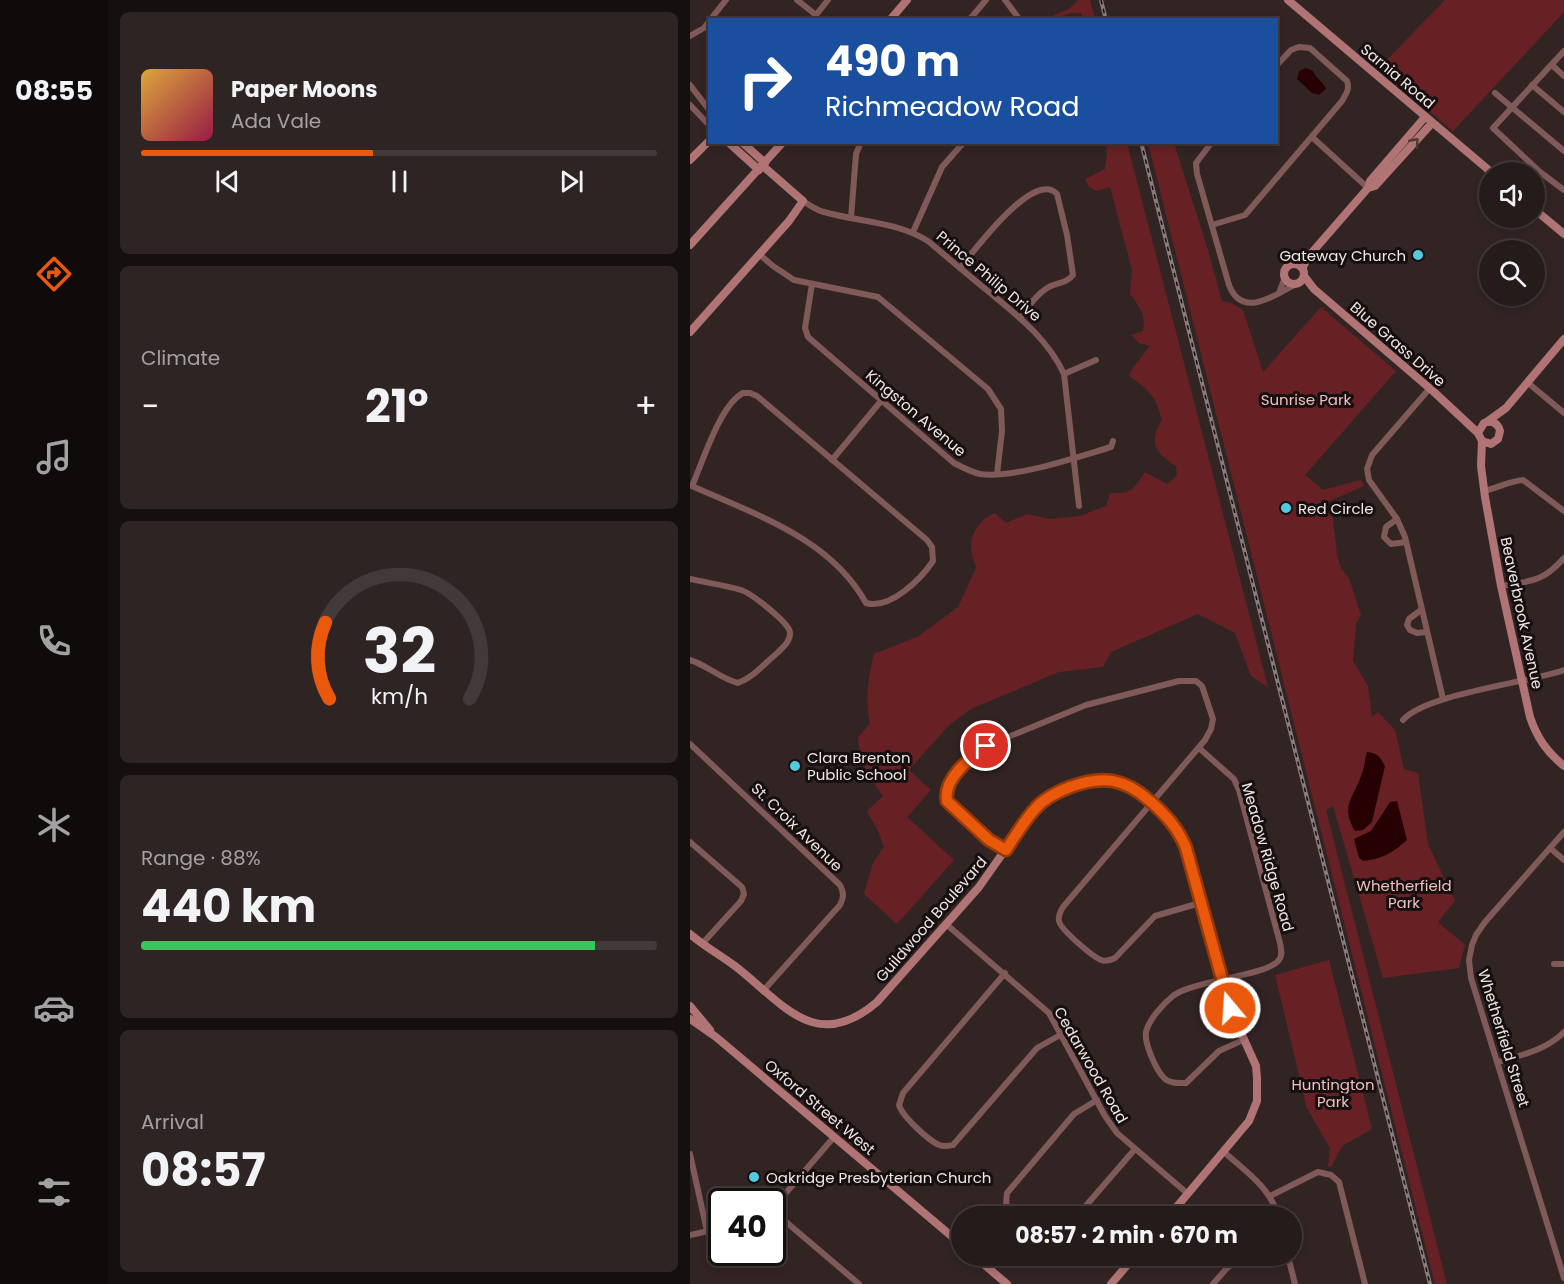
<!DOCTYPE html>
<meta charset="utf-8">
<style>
:root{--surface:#261b1b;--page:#2e2424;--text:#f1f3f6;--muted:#a4a1a3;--line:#42393a;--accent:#ea580c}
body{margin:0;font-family:Poppins,sans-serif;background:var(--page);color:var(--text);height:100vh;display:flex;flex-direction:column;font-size:22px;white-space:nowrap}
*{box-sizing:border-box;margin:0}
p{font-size:20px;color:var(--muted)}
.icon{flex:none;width:33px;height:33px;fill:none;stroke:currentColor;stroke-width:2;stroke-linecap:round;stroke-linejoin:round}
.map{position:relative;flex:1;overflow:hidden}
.panel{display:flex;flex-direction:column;gap:12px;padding:12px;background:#150f0f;width:582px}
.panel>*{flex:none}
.top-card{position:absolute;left:18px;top:18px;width:570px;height:126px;border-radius:0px;box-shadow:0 3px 9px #0003,0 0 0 2px var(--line);background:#1a4fa0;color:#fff;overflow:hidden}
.fabs{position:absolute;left:789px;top:162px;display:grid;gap:12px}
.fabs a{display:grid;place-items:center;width:66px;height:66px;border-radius:50%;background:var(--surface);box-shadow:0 3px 9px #0003,0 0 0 2px var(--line);font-size:30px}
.speed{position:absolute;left:18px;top:1188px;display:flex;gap:12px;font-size:30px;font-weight:700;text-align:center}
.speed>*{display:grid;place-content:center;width:78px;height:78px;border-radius:50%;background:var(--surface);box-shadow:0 3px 9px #0003,0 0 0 2px var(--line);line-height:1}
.speed .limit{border:3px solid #111;border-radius:9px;background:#fff;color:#111}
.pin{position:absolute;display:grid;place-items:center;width:51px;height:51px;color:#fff;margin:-26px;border:3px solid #fff;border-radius:50%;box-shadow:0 2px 6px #0007}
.me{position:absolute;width:66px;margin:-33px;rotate:342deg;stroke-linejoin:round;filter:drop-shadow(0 0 4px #0008)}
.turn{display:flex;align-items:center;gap:21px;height:126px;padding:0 18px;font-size:27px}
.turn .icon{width:78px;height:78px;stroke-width:2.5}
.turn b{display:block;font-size:42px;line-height:51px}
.big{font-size:45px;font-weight:700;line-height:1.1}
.panel .widget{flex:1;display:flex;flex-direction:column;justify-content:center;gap:9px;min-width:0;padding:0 21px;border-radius:9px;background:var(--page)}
.panel .dial{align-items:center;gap:0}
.dial svg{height:156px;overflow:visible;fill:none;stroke:var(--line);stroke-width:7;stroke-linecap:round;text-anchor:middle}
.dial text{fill:var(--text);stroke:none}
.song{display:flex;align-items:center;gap:18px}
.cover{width:72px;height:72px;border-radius:9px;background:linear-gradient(135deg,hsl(40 70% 55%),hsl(340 70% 35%))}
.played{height:6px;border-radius:3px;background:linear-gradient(90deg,var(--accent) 45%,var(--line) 45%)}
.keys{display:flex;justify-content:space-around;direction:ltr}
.heat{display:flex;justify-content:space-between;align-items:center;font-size:33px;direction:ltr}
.charge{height:9px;border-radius:4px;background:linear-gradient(90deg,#34c759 88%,var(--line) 0)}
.trip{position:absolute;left:261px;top:1206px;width:351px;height:60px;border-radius:30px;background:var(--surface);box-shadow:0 3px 9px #0003,0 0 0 2px var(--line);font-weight:700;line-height:60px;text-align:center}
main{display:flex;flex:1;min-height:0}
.tab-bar{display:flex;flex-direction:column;width:108px;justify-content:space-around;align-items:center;background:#0f0b0b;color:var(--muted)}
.tab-bar .icon{width:42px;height:42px}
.tab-bar .selected{color:var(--accent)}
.tab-bar b{font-size:27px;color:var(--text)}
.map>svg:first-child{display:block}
.green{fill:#672125}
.water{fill:#270004}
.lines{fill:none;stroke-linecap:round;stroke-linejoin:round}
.street{stroke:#805959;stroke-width:6}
.secondary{stroke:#b17474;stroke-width:8}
.rail-casing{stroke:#897c7c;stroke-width:4}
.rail{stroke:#160f0f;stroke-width:1.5;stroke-dasharray:4.5;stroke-linecap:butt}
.oneway{stroke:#543737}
.route-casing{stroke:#983908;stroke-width:15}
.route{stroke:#ea580c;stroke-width:10}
.poi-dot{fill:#54cadd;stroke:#160f0f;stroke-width:2}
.labels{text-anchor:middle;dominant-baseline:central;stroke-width:6;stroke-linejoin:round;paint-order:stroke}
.street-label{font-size:15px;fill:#f0e6e6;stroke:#160f0f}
.poi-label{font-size:15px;fill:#f0e6e6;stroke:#160f0f;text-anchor:start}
.park-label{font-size:15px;fill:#f2c0bf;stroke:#160f0f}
</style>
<main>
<nav class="tab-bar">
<b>08:55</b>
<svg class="icon selected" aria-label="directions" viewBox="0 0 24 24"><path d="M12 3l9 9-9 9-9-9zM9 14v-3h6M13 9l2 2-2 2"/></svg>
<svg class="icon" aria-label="music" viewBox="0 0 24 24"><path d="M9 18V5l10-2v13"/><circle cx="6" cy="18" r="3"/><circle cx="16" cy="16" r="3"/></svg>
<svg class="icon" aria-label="phone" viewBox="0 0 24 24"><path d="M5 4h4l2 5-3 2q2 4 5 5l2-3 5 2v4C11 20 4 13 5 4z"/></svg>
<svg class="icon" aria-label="climate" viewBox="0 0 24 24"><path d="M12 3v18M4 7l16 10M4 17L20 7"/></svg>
<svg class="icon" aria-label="car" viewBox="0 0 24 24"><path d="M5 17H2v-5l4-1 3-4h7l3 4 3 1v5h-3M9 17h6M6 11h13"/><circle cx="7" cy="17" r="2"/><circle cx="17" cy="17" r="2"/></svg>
<svg class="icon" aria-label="filters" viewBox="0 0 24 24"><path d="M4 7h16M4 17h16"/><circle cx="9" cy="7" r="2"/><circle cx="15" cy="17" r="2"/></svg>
</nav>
<section class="panel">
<div class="widget">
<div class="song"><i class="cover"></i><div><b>Paper Moons</b><p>Ada Vale</p></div></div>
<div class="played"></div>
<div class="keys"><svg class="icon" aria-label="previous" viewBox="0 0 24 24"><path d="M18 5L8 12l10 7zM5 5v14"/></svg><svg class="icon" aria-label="pause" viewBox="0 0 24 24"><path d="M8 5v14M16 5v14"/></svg><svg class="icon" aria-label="next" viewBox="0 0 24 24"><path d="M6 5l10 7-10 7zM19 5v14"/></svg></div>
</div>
<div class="widget"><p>Climate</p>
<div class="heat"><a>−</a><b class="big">21°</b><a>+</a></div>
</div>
<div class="widget dial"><svg viewBox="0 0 100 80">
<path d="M14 69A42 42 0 1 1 86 69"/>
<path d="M14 69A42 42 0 0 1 12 30" stroke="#ea580c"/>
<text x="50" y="56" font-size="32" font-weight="700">32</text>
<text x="50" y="72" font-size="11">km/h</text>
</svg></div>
<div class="widget"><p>Range · 88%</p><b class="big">440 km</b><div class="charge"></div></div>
<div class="widget"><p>Arrival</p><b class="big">08:57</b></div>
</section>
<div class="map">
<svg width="874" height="1284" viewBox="0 0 874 1284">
<rect width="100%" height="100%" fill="#332424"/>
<g class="green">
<path d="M388,0H400L405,19H393L391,13C378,11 369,20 355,19L379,9Z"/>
<polygon points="755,0 874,0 874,12 763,131 689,68"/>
<path d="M416,143H437L578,687L561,676L545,633L508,614L421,652L413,667L369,672L283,708L260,724L219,770L241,790L217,817L264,860L207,924L174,894L183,863L194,847L188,831L177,811L193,796C178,775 170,764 168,737L180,724C175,700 178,678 184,654L229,636L268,607L286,568C285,562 281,554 281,548C280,532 292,518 305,513L316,523L337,514L360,519L390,516L416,506L420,493C442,494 443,490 455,472L477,484L487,476L486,466C465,453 458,442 472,420C465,395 460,390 439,376L442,369L460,346L449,343L441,335L453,331C456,315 450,307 440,294L442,270L420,187L407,191L399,187L395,179L415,169L417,153Z"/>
<polygon points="458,143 484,143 518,250 532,301 541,303 553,310 573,372 631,307 706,371 615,475 633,490 671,480 674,486 628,506 642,511 647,555 651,568 659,578 671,615 666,624 663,661 678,686 682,717 688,712 705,730 714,769 728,773 738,844 765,901 748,922 775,945 769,968 693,978 643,806 636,810 757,1284 745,1284"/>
<polygon points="639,960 682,1129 652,1146 641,1167 638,1166 640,1148 617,1108 585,975"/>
</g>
<g class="water">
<path d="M616,68L623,71C626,79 633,81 636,89L629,95L622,93L607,79L609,71Z"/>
<path d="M677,752C688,753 690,757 695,766L682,822L673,830L665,831C650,806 663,799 671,776C674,769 675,760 677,752Z"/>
<path d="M707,801L717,840C703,853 691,859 673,861L669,858L664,839L681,831L700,802Z"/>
</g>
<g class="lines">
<g class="street">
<polyline points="107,0 126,15"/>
<polyline points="315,0 330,20"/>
<polyline points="20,20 36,0"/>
<polyline points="122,20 138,0"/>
<polyline points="279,20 296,0"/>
<polyline points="0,36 14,28 20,20"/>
<polyline points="874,51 803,128 850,172 874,190"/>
<polyline points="862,65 874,76"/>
<polyline points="0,85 20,111"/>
<polyline points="842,85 874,112"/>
<polyline points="805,93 874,151"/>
<polyline points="0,105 20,126"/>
<polyline points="622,137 678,188"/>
<path d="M522,142L506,163L507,174L539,285C552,319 584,296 606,284"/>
<path d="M113,201C119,205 126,210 134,212C169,222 205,221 238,241C258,258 278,275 299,292C328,316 358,339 374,374L389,506"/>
<polyline points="161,218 166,154 171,142"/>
<path d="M522,225L555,215L652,101C656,94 660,89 657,81L620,48L609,47L601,50L586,66"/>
<polyline points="223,232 252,167 274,142"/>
<polyline points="69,254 83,266 104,280 188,297 298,389 311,409 312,431 307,474"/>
<path d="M270,268C284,251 344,169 367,194L377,235L383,275C376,284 367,282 357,288C346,295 338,307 330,318"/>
<path d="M122,284L115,328L118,337L264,463C272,467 281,472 290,474C323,479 387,457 421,447L423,441"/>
<polyline points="589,293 595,277"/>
<polyline points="374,374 406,360"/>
<polyline points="837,382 874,413"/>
<polyline points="740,388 682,455 677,469 679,480 707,519 715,537 753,699"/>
<path d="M53,393H60L67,396L237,540L242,547L243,561C231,579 200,610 176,603C140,538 66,515 2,486C13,461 30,405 53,393Z"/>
<polyline points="142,460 191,401"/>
<path d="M794,491C807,488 820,481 833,480L874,511"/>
<polyline points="707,519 696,527 694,537 701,544 716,542"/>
<path d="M0,579C17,583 35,585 51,590C61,593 98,622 100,632C101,642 91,649 85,655C73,665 62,678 48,683C31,679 17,665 0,660"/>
<path d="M811,586C841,581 853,582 874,558"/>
<polyline points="731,610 719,619 717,625 720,630 727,633 736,632"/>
<path d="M713,720C735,694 837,683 874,670"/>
<path d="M0,744L150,885C154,893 154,897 150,905L73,991"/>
<path d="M509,748L544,779L549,790L590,943C591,949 593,955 589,960C577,976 506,980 484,995C474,1003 459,1019 456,1032C454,1043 466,1070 474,1078C480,1084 489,1083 496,1083L529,1051L555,1039"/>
<polyline points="874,832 795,922 786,935 782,945 779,960 781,978 874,1278"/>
<polyline points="0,842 52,887 54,894 51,901 12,944"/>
<polyline points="860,848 874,860"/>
<path d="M316,850L299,840L257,801L255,792L258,784L283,756L296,746L396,705L489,681H506L512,686L523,719L521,729L515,740L373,907C370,912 368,916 369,921C370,929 403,957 411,960C416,962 421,960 425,958L465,916L510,903"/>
<polyline points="256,924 359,1013 415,1116 427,1133 498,1194"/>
<polyline points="864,964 874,964"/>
<path d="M315,973L213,1093L209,1105C212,1116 238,1140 249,1145C254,1147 258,1146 263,1145L347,1048L372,1034"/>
<path d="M808,1062C832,1055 856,1050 874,1032"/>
<path d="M534,1152C555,1171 580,1187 588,1216"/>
<polyline points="0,1154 17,1231"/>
<polyline points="580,1196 628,1172 641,1175 649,1182 675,1284"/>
<polyline points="82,1209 144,1137"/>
<polyline points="82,1210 169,1284"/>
<polyline points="328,1216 316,1204 317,1193 384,1114 407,1100"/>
<polyline points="387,1216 445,1149"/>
<polyline points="0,1235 32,1228"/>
<polyline points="598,1256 605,1284"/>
<polyline points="523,1284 537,1268 555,1256"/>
</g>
<g class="secondary">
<polyline points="598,0 801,172"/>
<polyline points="200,20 217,0"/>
<polyline points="38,142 69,170"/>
<polyline points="52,142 75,163"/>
<polyline points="0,160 20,140"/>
<polyline points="678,188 685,186 742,123"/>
<polyline points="844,209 874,234"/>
<polyline points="0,245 93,142"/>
<circle cx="604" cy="274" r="10"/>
<polyline points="613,267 618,257 678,188 680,181 735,117"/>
<polyline points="614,276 624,289 744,392 788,433"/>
<polyline points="0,332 99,221 113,201 73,166"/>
<polyline points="798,421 816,408 874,339"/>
<path d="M792,441L801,444L808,439L810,431C808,423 802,420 794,423L788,433L792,441L791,466L795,497L811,586L840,717C847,738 857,752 874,766"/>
<path d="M0,934C14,946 30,955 45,966C92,1002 125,1055 187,1002L289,887L329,830L345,809L356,799L393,782L407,779L421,780L447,790L477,817L492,838L531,980L540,1008L566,1066L567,1078V1101L559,1121L479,1216"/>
<polyline points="0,1006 20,1030"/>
<polyline points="0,1019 26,1037 272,1245"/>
<polyline points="284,1256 317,1284"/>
<polyline points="421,1284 445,1256"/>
</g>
<g class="rail-casing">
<g id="rail">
<polyline points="411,0 416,20"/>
<polyline points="451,142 740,1284"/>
</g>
</g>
<use href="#rail" class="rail"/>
</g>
<defs><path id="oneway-chevron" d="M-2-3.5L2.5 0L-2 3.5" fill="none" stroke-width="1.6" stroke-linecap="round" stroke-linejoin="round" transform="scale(1.5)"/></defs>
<use class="oneway" href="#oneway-chevron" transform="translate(725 142) rotate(-48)"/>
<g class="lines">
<g class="route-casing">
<path id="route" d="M296,746C279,759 253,779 257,801L299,840L316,850C325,836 334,821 345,809C354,798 367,792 380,787C412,775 434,778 460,801C476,815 488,828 496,848L540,1008"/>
</g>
<use href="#route" class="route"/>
</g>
<g class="poi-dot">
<circle cx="728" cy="255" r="6"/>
<circle cx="596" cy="508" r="6"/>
<circle cx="105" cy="766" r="6"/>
<circle cx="64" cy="1177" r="6"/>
</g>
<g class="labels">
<g class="street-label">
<text transform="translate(708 76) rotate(40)">Sarnia Road</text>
<text transform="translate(299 276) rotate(40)">Prince Philip Drive</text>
<text transform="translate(708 344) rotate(41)">Blue Grass Drive</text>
<text transform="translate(226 413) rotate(40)">Kingston Avenue</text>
<text transform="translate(832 613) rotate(78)">Beaverbrook Avenue</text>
<text transform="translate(107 827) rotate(44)">St. Croix Avenue</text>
<text transform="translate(578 857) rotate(74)">Meadow Ridge Road</text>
<text transform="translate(241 919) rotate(-49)">Guildwood Boulevard</text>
<text transform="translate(814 1038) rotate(73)">Whetherfield Street</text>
<text transform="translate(401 1065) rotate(60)">Cedarwood Road</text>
<text transform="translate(130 1107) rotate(40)">Oxford Street West</text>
</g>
<g class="poi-label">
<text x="716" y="255" text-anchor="end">Gateway Church</text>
<text x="608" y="508">Red Circle</text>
<text x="117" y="757">Clara Brenton<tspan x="117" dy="17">Public School</tspan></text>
<text x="76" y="1177">Oakridge Presbyterian Church</text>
</g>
<g class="park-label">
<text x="616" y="399">Sunrise Park</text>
<text x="714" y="885">Whetherfield<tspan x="714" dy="17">Park</tspan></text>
<text x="643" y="1084">Huntington<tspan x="643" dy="17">Park</tspan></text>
</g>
</g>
</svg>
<div class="fabs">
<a><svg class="icon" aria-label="sound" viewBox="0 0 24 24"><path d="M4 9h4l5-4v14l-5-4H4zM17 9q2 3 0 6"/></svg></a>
<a><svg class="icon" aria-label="search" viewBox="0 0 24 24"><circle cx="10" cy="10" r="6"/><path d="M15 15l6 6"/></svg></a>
</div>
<div class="speed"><div class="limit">40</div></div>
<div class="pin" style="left:296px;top:746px;background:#d93025"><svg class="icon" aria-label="arrive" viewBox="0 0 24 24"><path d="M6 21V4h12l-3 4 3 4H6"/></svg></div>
<svg class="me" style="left:540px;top:1008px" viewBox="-20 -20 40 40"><circle r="17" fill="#ea580c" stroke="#fff" stroke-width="3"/><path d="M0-11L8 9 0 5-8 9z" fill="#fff"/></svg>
<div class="trip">08:57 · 2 min · 670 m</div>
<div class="top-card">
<div class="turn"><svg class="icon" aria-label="right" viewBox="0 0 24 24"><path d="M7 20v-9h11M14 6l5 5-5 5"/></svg><div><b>490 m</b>Richmeadow Road</div></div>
</div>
</div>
</main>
